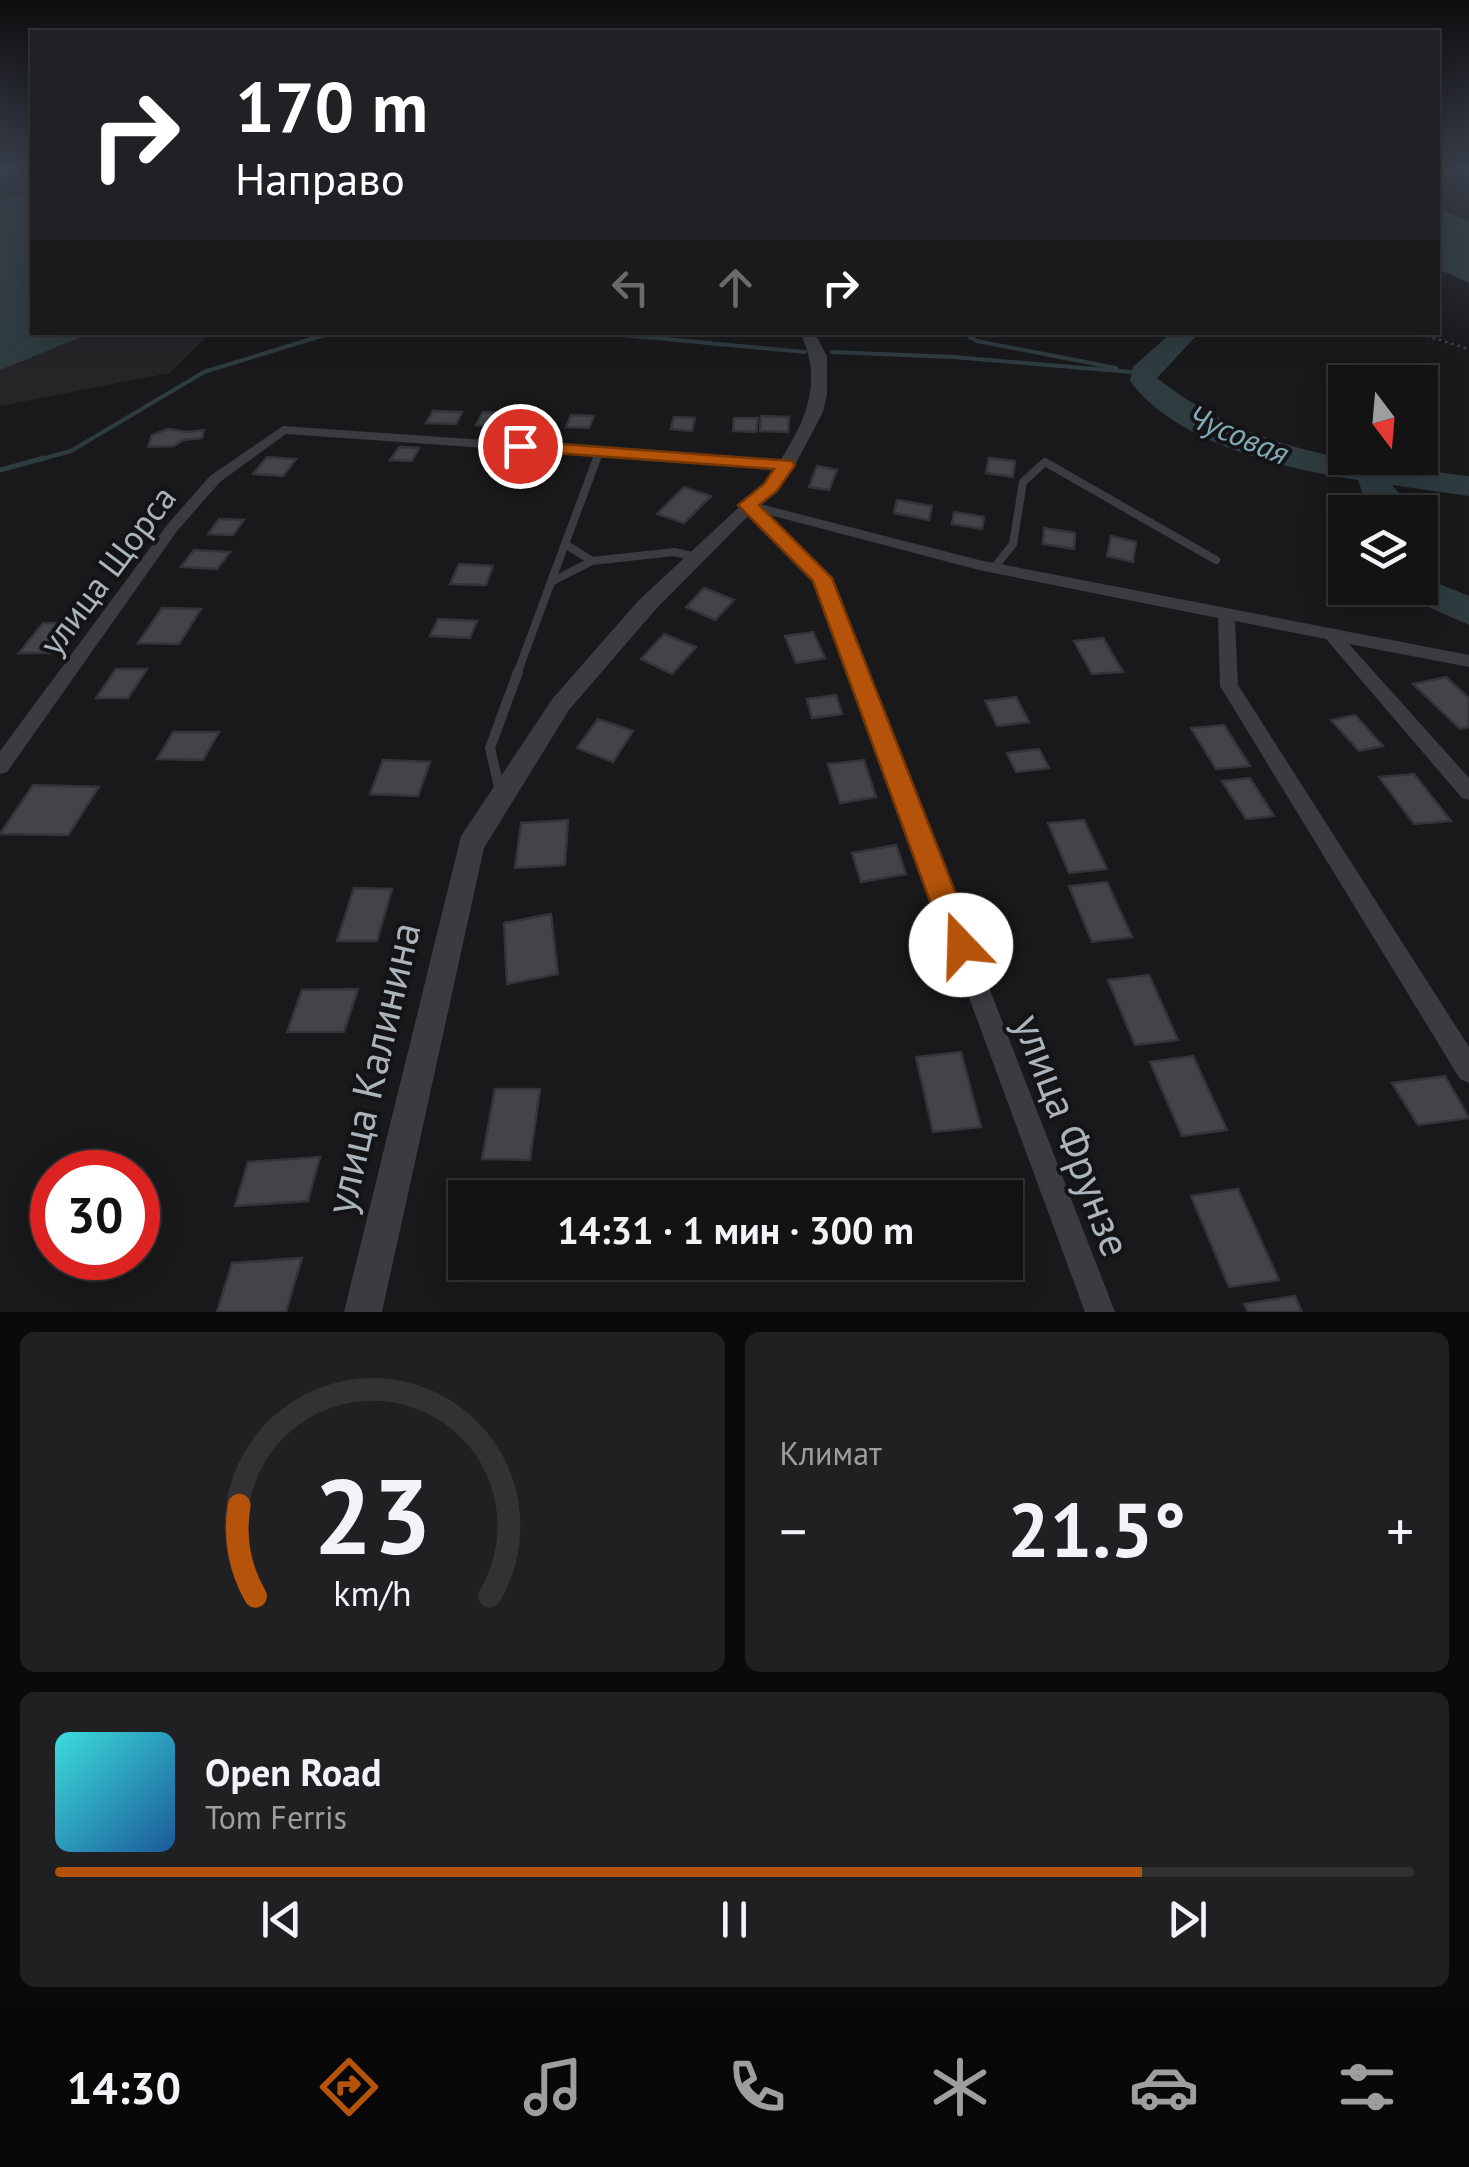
<!DOCTYPE html>
<html lang="ru">
<meta charset="utf-8">
<style>
:root{--surface:#131314;--page:#202022;--text:#f1f3f6;--muted:#9d9ea0;--line:#323234;--accent:#b45309}
body{margin:0;font-family:"PT Sans",sans-serif;background:var(--page);color:var(--text);height:100vh;display:flex;flex-direction:column;font-size:38px;white-space:nowrap}
*{box-sizing:border-box;margin:0}
p{font-size:32px;color:var(--muted)}
.icon{flex:none;width:55px;height:55px;fill:none;stroke:currentColor;stroke-width:2;stroke-linecap:round;stroke-linejoin:round}
.map{position:relative;height:1312px;overflow:hidden}
.panel{display:flex;flex-direction:column;gap:20px;padding:20px;background:#0a0a0b;flex:1}
.panel>*{flex:none}
.hud{position:absolute;left:30px;top:30px;width:1410px;height:305px;border-radius:0px;box-shadow:0 5px 25px #0003,0 0 0 2px var(--line);background:#202124;color:#fff;overflow:hidden}
.needle{width:65px;rotate:164deg}
.tools{position:absolute;left:1328px;top:365px;display:grid;gap:20px}
.tools a{display:grid;place-items:center;width:110px;height:110px;border-radius:0px;background:var(--surface);box-shadow:0 5px 25px #0003,0 0 0 2px var(--line);font-size:50px}
.speed{position:absolute;left:30px;top:1150px;display:flex;gap:20px;font-size:50px;font-weight:700;text-align:center}
.speed>*{display:grid;place-content:center;width:130px;height:130px;border-radius:50%;background:var(--surface);box-shadow:0 5px 25px #0003,0 0 0 2px var(--line);line-height:1}
.speed .limit{border:15px solid #d22;background:#fff;color:#111}
.pin{position:absolute;display:grid;place-items:center;width:85px;height:85px;color:#fff;margin:-42px;border:5px solid #fff;border-radius:50%;box-shadow:0 2px 10px #0007}
.me{position:absolute;width:110px;margin:-55px;rotate:339deg;stroke-linejoin:round;filter:drop-shadow(0 0 8px #0008)}
.turn{display:flex;align-items:center;gap:35px;height:210px;padding:0 40px;font-size:45px}
.turn .icon{width:130px;height:130px;stroke-width:2.5}
.turn b{display:block;font-size:70px;line-height:85px}
.lanes{display:flex;align-items:center;height:95px;padding:0 40px;background:#0003;justify-content:center;gap:50px;direction:ltr}
.lanes .off{opacity:.35}
.big{font-size:75px;font-weight:600;line-height:1.1}
.panel .widget{flex:1;display:flex;flex-direction:column;justify-content:center;gap:15px;min-width:0;padding:0 35px;border-radius:15px;background:var(--page)}
.panel .dial{align-items:center;gap:0}
.dial svg{height:260px;overflow:visible;fill:none;stroke:var(--line);stroke-width:7;stroke-linecap:round;text-anchor:middle}
.dial text{fill:var(--text);stroke:none}
.song{display:flex;align-items:center;gap:30px}
.cover{width:120px;height:120px;border-radius:15px;background:linear-gradient(135deg,hsl(180 70% 55%),hsl(210 70% 35%))}
.played{height:10px;border-radius:5px;background:linear-gradient(90deg,var(--accent) 80%,var(--line) 80%)}
.keys{display:flex;justify-content:space-around;direction:ltr}
.heat{display:flex;justify-content:space-between;align-items:center;font-size:55px;direction:ltr}
.panel .tiles{flex:1;display:grid;gap:20px;grid-template-columns:1fr 1fr}
.widget:last-child{grid-column:span 2}
.trip{position:absolute;left:448px;top:1180px;width:575px;height:100px;border-radius:0px;background:var(--surface);box-shadow:0 5px 25px #0003,0 0 0 2px var(--line);font-weight:600;line-height:100px;text-align:center}
.menu{display:flex;height:160px;justify-content:space-around;align-items:center;background:#080808;color:var(--muted)}
.menu .icon{width:70px;height:70px}
.menu .active{color:var(--accent)}
.menu b{font-size:45px;color:var(--text)}
.map>svg:first-child{display:block}
.built{fill:#252528}
.water{fill:#2e3c40}
.lines{fill:none;stroke-linecap:round;stroke-linejoin:round}
.stream-far1{stroke:#2e3c40;stroke-width:4}
.stream{stroke:#2e3c40;stroke-width:5}
.river{fill:#2e3c40;fill-rule:evenodd}
.building{fill:#434448;stroke:#333437;stroke-width:2.5}
.path{stroke:#404347;stroke-width:2.5;stroke-dasharray:2.5 4;stroke-linecap:butt}
.service-far2{stroke:#3a3c40;stroke-width:6}
.service-far1{stroke:#3a3c40;stroke-width:8}
.service{stroke:#3a3c40;stroke-width:10}
.minor{fill:#3a3c40;fill-rule:evenodd}
.tertiary{fill:#3a3c40;fill-rule:evenodd}
.route{fill:#b45309;stroke:#753606;stroke-width:2.5}
.labels{text-anchor:middle;dominant-baseline:central;stroke-width:8;stroke-linejoin:round;paint-order:stroke}
.far-water-label{font-size:32px;font-style:italic;fill:#82a9b6;stroke:#141416}
.street-label{font-size:35px;fill:#abb3bb;stroke:#141416}
.near-street-label{font-size:42px;fill:#abb3bb;stroke:#141416}
</style>
<div class="map">
<svg width="1469" height="1312" viewBox="0 0 1469 1312">
<rect width="100%" height="100%" fill="#19191b"/>
<polygon class="built" points="32,184 32,332 210,333 170,373 0,406 0,188"/>
<g class="water">
<polygon points="32,195 32,332 91,333 0,370 0,199"/>
<polygon points="1438,209 1469,221 1469,283 1438,269"/>
</g>
<g class="lines">
<g class="stream-far1">
<polyline points="591,332 805,352"/>
<polyline points="962,332 977,341 1116,368"/>
<polyline points="832,352 953,357 1143,373"/>
<polyline points="35,461 71,451 204,372 334,332"/>
</g>
<polyline class="stream" points="0,470 44,458"/>
<g class="river">
<path d="M1172,332H1200L1157,378C1251,453 1354,461 1469,476V496L1392,485L1414,512H1379L1363,494L1358,480C1286,469 1176,444 1130,381L1133,367Z"/>
<polygon points="1420,576 1469,596 1469,625 1406,597 1401,588 1420,588"/>
</g>
</g>
<g class="building">
<polygon points="433,411 462,412 456,424 426,423"/>
<polygon points="483,412 506,413 500,426 476,425"/>
<polygon points="571,415 594,416 589,428 566,427"/>
<polygon points="761,416 789,417 788,432 760,431"/>
<polygon points="674,417 695,418 692,431 671,429"/>
<polygon points="734,418 758,418 756,432 733,431"/>
<polygon points="168,429 187,432 204,430 202,438 183,440 174,446 148,447 152,435"/>
<polygon points="399,447 419,448 412,461 390,460"/>
<polygon points="507,454 535,456 527,470 499,468"/>
<polygon points="267,457 296,459 283,476 253,474"/>
<polygon points="989,458 1015,461 1013,477 986,473"/>
<polygon points="817,466 837,470 829,490 809,487"/>
<polygon points="684,487 711,496 684,523 657,514"/>
<polygon points="897,500 932,506 929,520 894,513"/>
<polygon points="954,512 984,517 982,529 952,524"/>
<polygon points="219,519 244,520 233,535 208,534"/>
<polygon points="1044,528 1075,533 1074,549 1043,544"/>
<polygon points="1111,536 1136,542 1133,562 1107,556"/>
<polygon points="194,550 230,552 217,569 181,567"/>
<polygon points="459,564 493,566 486,585 450,584"/>
<polygon points="704,588 734,600 715,620 686,607"/>
<polygon points="162,608 201,609 179,644 138,643"/>
<polygon points="438,619 477,621 470,638 430,636"/>
<polygon points="43,623 77,623 54,653 19,653"/>
<polygon points="813,632 825,658 796,663 785,636"/>
<polygon points="664,634 696,647 672,674 641,659"/>
<polygon points="1103,638 1123,672 1092,674 1074,641"/>
<polygon points="116,669 147,669 128,698 96,698"/>
<polygon points="1446,677 1469,698 1469,727 1460,729 1413,684"/>
<polygon points="836,695 842,714 812,718 807,699"/>
<polygon points="1016,697 1029,722 997,726 985,701"/>
<polygon points="1355,715 1383,746 1359,751 1331,720"/>
<polygon points="598,719 633,731 613,762 577,748"/>
<polygon points="1224,725 1250,766 1216,769 1191,728"/>
<polygon points="173,732 219,732 203,760 157,759"/>
<polygon points="1039,749 1049,768 1016,772 1007,753"/>
<polygon points="383,760 430,762 418,796 370,794"/>
<polygon points="864,760 876,797 840,803 828,764"/>
<polygon points="1414,774 1451,821 1414,824 1379,777"/>
<polygon points="1250,778 1274,816 1246,819 1222,781"/>
<polygon points="33,785 99,787 68,835 0,834"/>
<polygon points="568,820 565,865 515,868 521,823"/>
<polygon points="1084,820 1107,869 1069,873 1048,823"/>
<polygon points="896,845 906,874 861,882 852,853"/>
<polygon points="1107,882 1132,937 1092,942 1069,886"/>
<polygon points="354,888 392,889 377,941 337,941"/>
<polygon points="551,914 558,974 507,984 504,923"/>
<polygon points="1149,975 1178,1040 1135,1045 1108,980"/>
<polygon points="358,989 344,1032 287,1032 302,990"/>
<polygon points="961,1052 981,1127 933,1132 916,1057"/>
<polygon points="1193,1056 1227,1130 1182,1136 1150,1062"/>
<polygon points="1445,1076 1469,1118 1418,1125 1392,1083"/>
<polygon points="495,1089 540,1089 530,1160 482,1159"/>
<polygon points="320,1157 308,1201 235,1206 248,1162"/>
<polygon points="1238,1189 1279,1280 1229,1287 1191,1196"/>
<polygon points="302,1258 286,1312 217,1312 232,1263"/>
<polygon points="467,1262 539,1262 537,1277 464,1280"/>
<polygon points="1295,1296 1302,1312 1248,1312 1244,1304"/>
</g>
<g class="lines">
<polyline class="path" points="1414,332 1469,349"/>
<polyline class="service-far2" points="596,461 599,452"/>
<g class="service-far1">
<polyline points="597,458 565,544 592,561 674,552 696,557"/>
<polyline points="994,568 1013,544 1023,482 1045,462 1216,560"/>
<polyline points="551,582 592,561"/>
<polyline points="517,674 565,544"/>
</g>
<polyline class="service" points="500,791 490,748 518,672"/>
<g class="minor">
<polygon points="283,426 786,461 793,465 786,469 286,434 220,482 177,531 7,772 0,774 0,751 167,525 210,476"/>
<polygon points="748,501 979,560 1469,655 1469,667 1349,644 1469,778 1469,800 1462,798 1326,639 1235,621 1238,685 1469,1047 1469,1083 1460,1079 1220,686 1218,618 979,570 766,514 830,578 1115,1312 1085,1312 815,580 743,508 741,505"/>
</g>
<path class="tertiary" d="M800,332H814L827,356V394L823,412L795,465L777,491L755,509L655,610L569,710L484,848L382,1312H344L461,836L553,698L639,600L765,483C798,435 828,390 800,332Z"/>
</g>
<linearGradient id="sky" x2="0" y2="1"><stop stop-color="#0e0e0f"/><stop offset="0.48" stop-color="#383e4a"/><stop offset="1" stop-color="#383e4a" stop-opacity="0"/></linearGradient>
<rect width="1469" height="353" fill="url(#sky)"/>
<polygon class="route" points="520,441 792,461 795,465 777,491 759,505 832,578 976,945 972,955 961,959 950,955 946,945 813,581 738,505 764,484 774,469 514,450 514,443"/>
<g class="labels">
<g class="far-water-label">
<text transform="translate(1239 434) rotate(23)">Чусовая</text>
</g>
<g class="street-label">
<text transform="translate(107 570) rotate(-53)">улица Щорса</text>
</g>
<g class="near-street-label">
<text transform="translate(372 1068) rotate(-77)">улица Калинина</text>
<text transform="translate(1073 1135) rotate(69)">улица Фрунзе</text>
</g>
</g>
</svg>
<div class="tools">
<a><svg class="needle" viewBox="-14 -14 28 28"><path d="M0-13l5 13h-10z" fill="#e53935"/><path d="M0 13l5-13h-10z" fill="#9d9ea0"/></svg></a>
<a><svg class="icon" aria-label="layers" viewBox="0 0 24 24"><path d="M12 4l9 5-9 5-9-5zM3 14l9 5 9-5"/></svg></a>
</div>
<div class="speed"><div class="limit">30</div></div>
<div class="pin" style="left:520px;top:446px;background:#d93025"><svg class="icon" aria-label="arrive" viewBox="0 0 24 24"><path d="M6 21V4h12l-3 4 3 4H6"/></svg></div>
<svg class="me" style="left:961px;top:945px" viewBox="-20 -20 40 40"><circle r="19" fill="#fff"/><path d="M0-13L10 11 0 6-10 11z" fill="#b45309"/></svg>
<div class="trip">14:31 · 1 мин · 300 m</div>
<div class="hud">
<div class="turn"><svg class="icon" aria-label="right" viewBox="0 0 24 24"><path d="M7 20v-9h11M14 6l5 5-5 5"/></svg><div><b>170 m</b>Направо</div></div>
<div class="lanes"><svg class="icon off" aria-label="left" viewBox="0 0 24 24"><path d="M17 20v-9H6M10 6l-5 5 5 5"/></svg><svg class="icon off" aria-label="ahead" viewBox="0 0 24 24"><path d="M12 20V5M6 11l6-6 6 6"/></svg><svg class="icon" aria-label="right" viewBox="0 0 24 24"><path d="M7 20v-9h11M14 6l5 5-5 5"/></svg></div>
</div>
</div>
<section class="panel">
<div class="tiles">
<div class="widget dial"><svg viewBox="0 0 100 80">
<path d="M14 69A42 42 0 1 1 86 69"/>
<path d="M14 69A42 42 0 0 1 9 41" stroke="#b45309"/>
<text x="50" y="56" font-size="32" font-weight="700">23</text>
<text x="50" y="72" font-size="11">km/h</text>
</svg></div>
<div class="widget"><p>Климат</p>
<div class="heat"><a>−</a><b class="big">21.5°</b><a>+</a></div>
</div>
<div class="widget">
<div class="song"><i class="cover"></i><div><b>Open Road</b><p>Tom Ferris</p></div></div>
<div class="played"></div>
<div class="keys"><svg class="icon" aria-label="previous" viewBox="0 0 24 24"><path d="M18 5L8 12l10 7zM5 5v14"/></svg><svg class="icon" aria-label="pause" viewBox="0 0 24 24"><path d="M8 5v14M16 5v14"/></svg><svg class="icon" aria-label="next" viewBox="0 0 24 24"><path d="M6 5l10 7-10 7zM19 5v14"/></svg></div>
</div>
</div>
</section>
<nav class="menu">
<b>14:30</b>
<svg class="icon active" aria-label="directions" viewBox="0 0 24 24"><path d="M12 3l9 9-9 9-9-9zM9 14v-3h6M13 9l2 2-2 2"/></svg>
<svg class="icon" aria-label="music" viewBox="0 0 24 24"><path d="M9 18V5l10-2v13"/><circle cx="6" cy="18" r="3"/><circle cx="16" cy="16" r="3"/></svg>
<svg class="icon" aria-label="phone" viewBox="0 0 24 24"><path d="M5 4h4l2 5-3 2q2 4 5 5l2-3 5 2v4C11 20 4 13 5 4z"/></svg>
<svg class="icon" aria-label="climate" viewBox="0 0 24 24"><path d="M12 3v18M4 7l16 10M4 17L20 7"/></svg>
<svg class="icon" aria-label="car" viewBox="0 0 24 24"><path d="M5 17H2v-5l4-1 3-4h7l3 4 3 1v5h-3M9 17h6M6 11h13"/><circle cx="7" cy="17" r="2"/><circle cx="17" cy="17" r="2"/></svg>
<svg class="icon" aria-label="filters" viewBox="0 0 24 24"><path d="M4 7h16M4 17h16"/><circle cx="9" cy="7" r="2"/><circle cx="15" cy="17" r="2"/></svg>
</nav>
